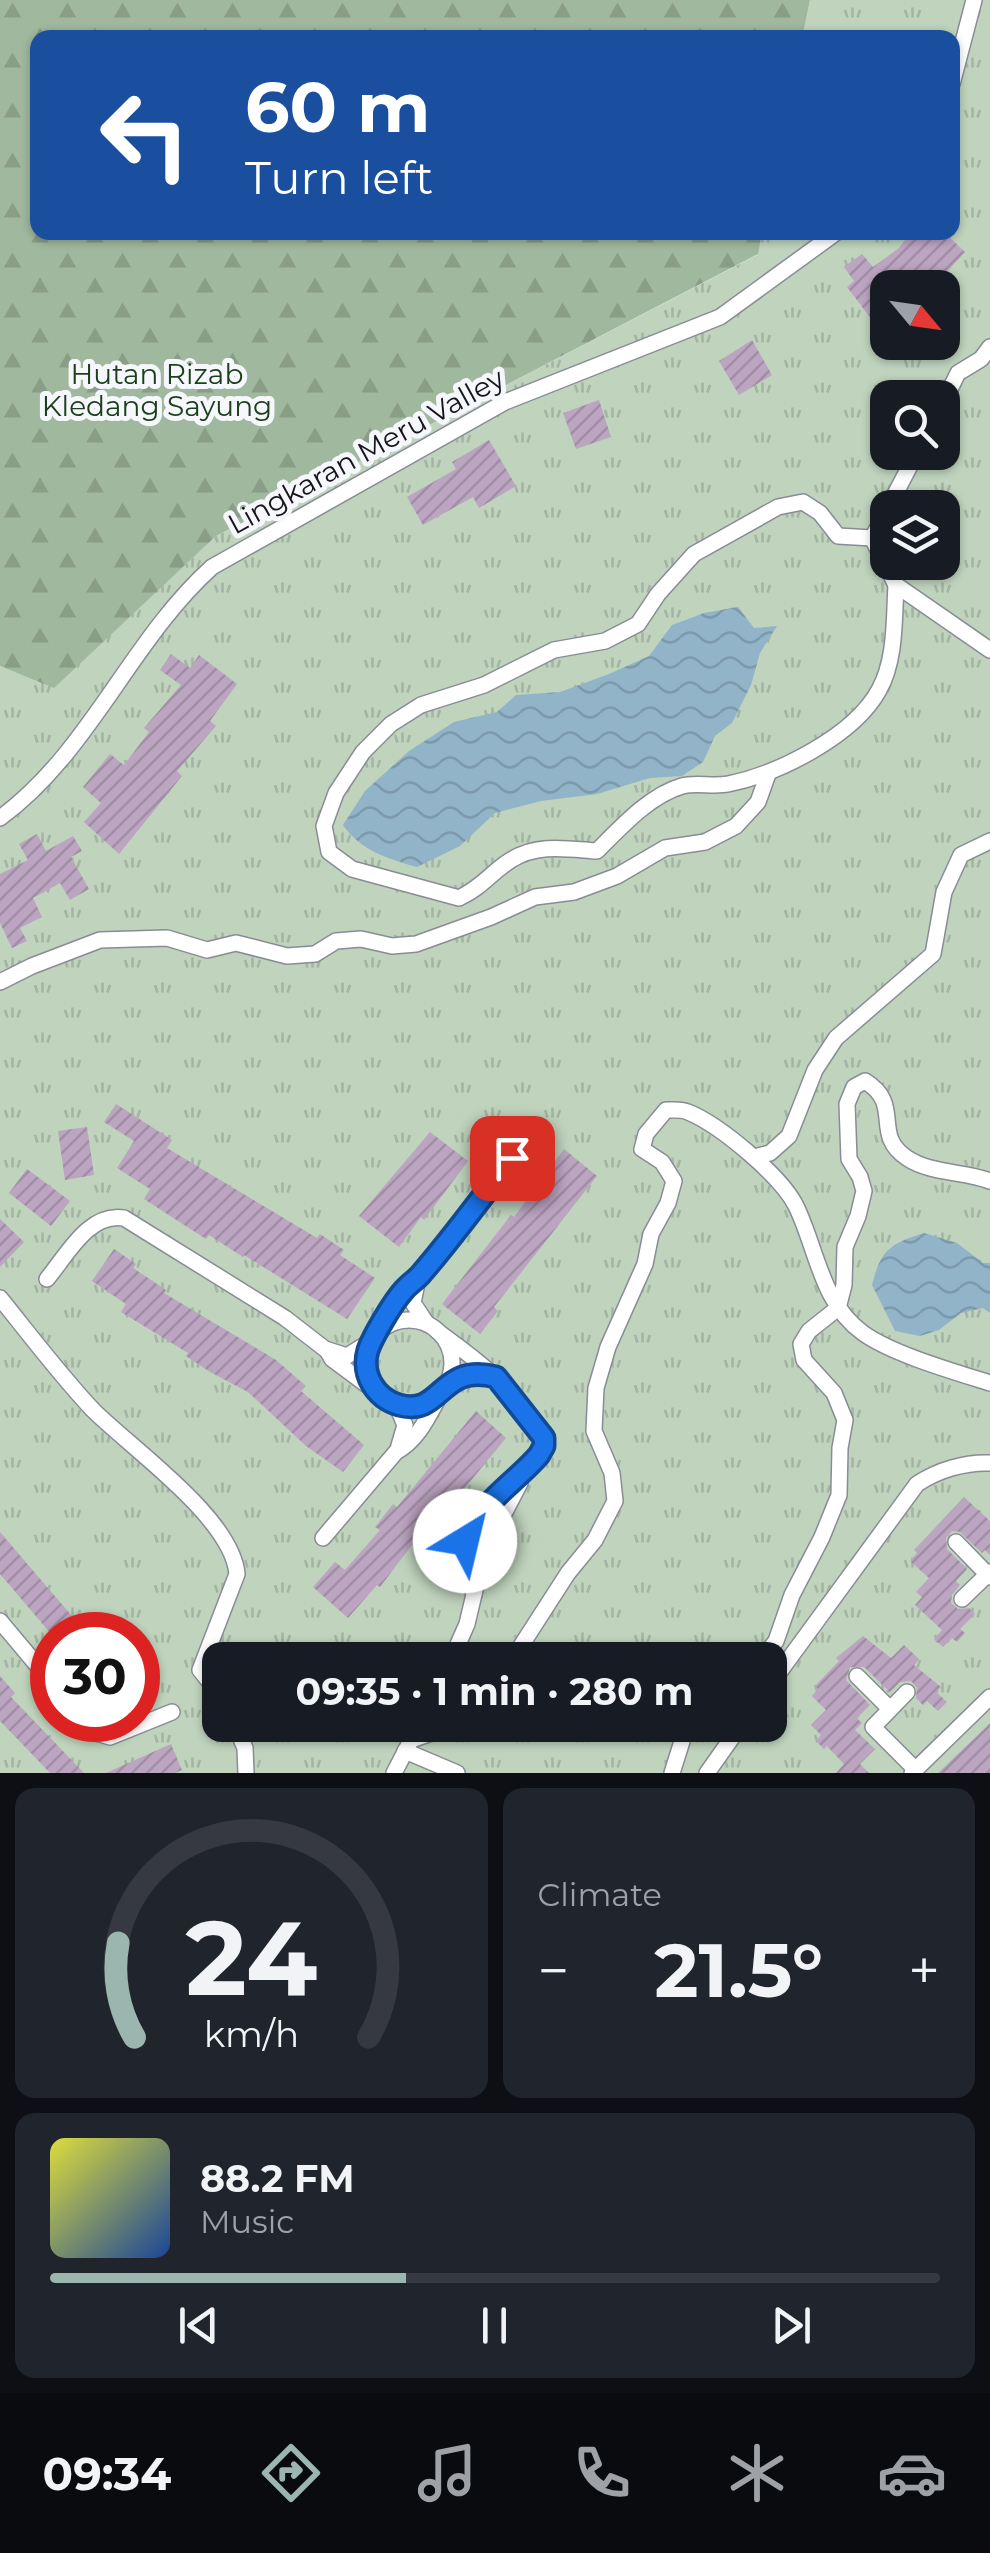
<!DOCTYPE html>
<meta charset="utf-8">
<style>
:root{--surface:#171b24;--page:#20242c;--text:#f1f3f6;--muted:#9ea1a6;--line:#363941;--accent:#9bb6ae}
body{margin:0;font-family:Montserrat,sans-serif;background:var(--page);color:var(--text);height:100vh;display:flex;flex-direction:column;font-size:38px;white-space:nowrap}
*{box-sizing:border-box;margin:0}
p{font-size:32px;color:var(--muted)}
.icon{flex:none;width:55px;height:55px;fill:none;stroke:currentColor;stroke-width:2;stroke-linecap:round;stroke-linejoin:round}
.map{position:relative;height:1773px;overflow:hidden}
.details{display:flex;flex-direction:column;gap:15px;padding:15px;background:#0d0f14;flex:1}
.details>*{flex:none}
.guide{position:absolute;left:30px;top:30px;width:930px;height:210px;border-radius:20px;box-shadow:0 2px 8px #0004;background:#1a4fa0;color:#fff;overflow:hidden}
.needle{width:65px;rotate:119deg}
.tools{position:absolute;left:870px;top:270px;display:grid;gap:20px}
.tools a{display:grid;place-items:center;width:90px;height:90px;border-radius:20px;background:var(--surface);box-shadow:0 2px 8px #0004;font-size:50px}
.speed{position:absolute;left:30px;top:1612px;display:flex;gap:20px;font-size:50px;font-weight:700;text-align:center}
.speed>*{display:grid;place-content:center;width:130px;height:130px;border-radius:50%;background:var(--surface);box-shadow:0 2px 8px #0004;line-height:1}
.speed .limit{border:15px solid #d22;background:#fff;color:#111}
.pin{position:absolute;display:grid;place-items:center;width:85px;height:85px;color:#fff;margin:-42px;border-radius:20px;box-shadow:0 5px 15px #0006}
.me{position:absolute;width:110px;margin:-55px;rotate:36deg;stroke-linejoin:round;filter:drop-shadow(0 0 8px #0008)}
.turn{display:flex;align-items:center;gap:35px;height:210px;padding:0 50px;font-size:45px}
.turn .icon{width:130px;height:130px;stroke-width:2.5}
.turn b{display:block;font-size:70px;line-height:85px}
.big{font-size:75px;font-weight:700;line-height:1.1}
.details .tile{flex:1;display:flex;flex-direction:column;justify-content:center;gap:15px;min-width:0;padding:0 35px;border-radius:20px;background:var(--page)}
.details .dial{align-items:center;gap:0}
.dial svg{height:260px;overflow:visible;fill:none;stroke:var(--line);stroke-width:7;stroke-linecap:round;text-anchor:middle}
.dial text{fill:var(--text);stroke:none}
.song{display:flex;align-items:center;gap:30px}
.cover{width:120px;height:120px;border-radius:15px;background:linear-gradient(135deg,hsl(60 70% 55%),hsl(220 70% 35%))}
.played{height:10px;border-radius:5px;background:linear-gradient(90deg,var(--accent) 40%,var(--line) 40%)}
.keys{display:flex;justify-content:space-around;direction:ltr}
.heat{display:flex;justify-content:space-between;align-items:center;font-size:55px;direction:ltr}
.details .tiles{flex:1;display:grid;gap:15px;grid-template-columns:1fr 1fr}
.tile:last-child{grid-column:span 2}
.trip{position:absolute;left:202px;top:1642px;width:585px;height:100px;border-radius:20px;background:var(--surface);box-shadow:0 2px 8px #0004;font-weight:700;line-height:100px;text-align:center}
.dock{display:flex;height:160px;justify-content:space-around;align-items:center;background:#090b0e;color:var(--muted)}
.dock .icon{width:70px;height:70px}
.dock .active{color:var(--accent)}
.dock b{font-size:45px;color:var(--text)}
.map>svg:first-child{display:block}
.grass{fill:url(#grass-tufts);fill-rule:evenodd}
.forest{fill:url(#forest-firs)}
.water{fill:url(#water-waves)}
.building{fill:url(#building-hatch)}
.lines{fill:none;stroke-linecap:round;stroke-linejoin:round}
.minor-casing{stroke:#898c95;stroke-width:18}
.minor{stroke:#fff;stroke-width:15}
.route-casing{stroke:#114b97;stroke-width:25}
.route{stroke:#1a73e8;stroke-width:18}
.labels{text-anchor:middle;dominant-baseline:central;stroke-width:10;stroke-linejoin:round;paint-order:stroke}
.park-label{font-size:28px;fill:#1b3f18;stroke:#f5f7fd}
.street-label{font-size:28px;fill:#15161a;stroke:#f5f7fd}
</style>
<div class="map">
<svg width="990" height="1773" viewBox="0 0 990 1773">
<defs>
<pattern id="grass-tufts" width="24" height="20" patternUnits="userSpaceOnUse" patternTransform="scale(2.5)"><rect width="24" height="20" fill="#bfd3bd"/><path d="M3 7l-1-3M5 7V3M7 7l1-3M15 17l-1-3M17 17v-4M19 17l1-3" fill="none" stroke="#a3b4a2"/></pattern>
<pattern id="forest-firs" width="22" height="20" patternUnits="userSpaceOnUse" patternTransform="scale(2.5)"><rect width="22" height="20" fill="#a0b89d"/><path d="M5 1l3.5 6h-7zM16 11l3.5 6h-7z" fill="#899d87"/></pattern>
<pattern id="water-waves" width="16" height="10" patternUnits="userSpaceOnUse" patternTransform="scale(2.5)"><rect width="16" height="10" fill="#91b4c8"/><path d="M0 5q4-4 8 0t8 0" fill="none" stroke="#7c9aab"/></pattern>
<pattern id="building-hatch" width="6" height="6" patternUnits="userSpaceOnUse" patternTransform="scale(2.5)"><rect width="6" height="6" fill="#bca5c1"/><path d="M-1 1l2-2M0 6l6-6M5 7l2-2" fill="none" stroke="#a18da5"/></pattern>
</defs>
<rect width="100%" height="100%" fill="#e6eaf4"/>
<path class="grass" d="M810,0H990V1773H0V666L54,687L216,536L757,255L762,233L952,232V38L802,37ZM888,288H942V342H888ZM888,398H942V452H888ZM888,508H942V562H888ZM52,1635H138V1720H52ZM220,1660H770V1725H220Z"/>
<polygon class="forest" points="0,0 810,0 802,38 38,38 38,232 762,233 758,254 216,536 54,688 0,666"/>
<g class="water">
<path d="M738,607L754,628L777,626L760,653L751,685L732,723L715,736L703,762L682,776L650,778L597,794L541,801L495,813L460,846L417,867C388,859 360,850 343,825L365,791L409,751L454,722L497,712L516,695L560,692L609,674L649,656L672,625L704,613Z"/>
<path d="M924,1233L957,1243L983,1263H990V1313L983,1308L961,1313L939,1330L920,1336L895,1331L872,1285C881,1250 889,1244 924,1233Z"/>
</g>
<g class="building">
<polygon points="911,232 944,232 965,252 932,288 888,288 888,341 847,287 854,281 844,267 862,254 873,267 899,248"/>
<polygon points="752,340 772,375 739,395 719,361"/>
<polygon points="599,400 611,437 576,449 563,413"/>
<polygon points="489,440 516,486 479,508 473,497 423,525 407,497 456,469 452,462"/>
<polygon points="171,654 190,668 199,655 237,684 210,721 216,726 177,771 182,776 119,854 84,822 101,803 83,787 110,754 124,765 149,732 144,728 181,685 160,670"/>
<polygon points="37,834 46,851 73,836 82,851 71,857 89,889 70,900 60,883 33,898 42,917 20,928 27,941 12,948 0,923 0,874 28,860 19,844"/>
<polygon points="116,1104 172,1140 167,1148 317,1238 320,1234 344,1250 340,1255 375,1278 347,1319 244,1255 243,1257 209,1235 206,1239 144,1199 150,1189 117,1168 134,1141 104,1122"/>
<polygon points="87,1127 94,1175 65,1180 58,1131"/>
<polygon points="430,1132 468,1161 424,1220 421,1217 399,1247 359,1216"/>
<polygon points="564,1149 597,1176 494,1307 498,1311 480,1334 442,1304 511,1215 514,1217"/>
<polygon points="27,1169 70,1201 51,1226 9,1193"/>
<polygon points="0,1219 24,1242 0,1267"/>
<polygon points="114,1249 136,1264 133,1268 166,1290 164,1293 276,1360 306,1386 301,1391 364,1445 343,1472 306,1446 248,1392 210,1372 186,1356 188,1353 121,1312 126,1304 92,1281"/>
<polygon points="476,1411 506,1438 436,1523 431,1520 380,1587 377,1585 348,1618 313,1587 335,1562 345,1570 380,1530 375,1527 393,1504 397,1507"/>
<polygon points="964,1497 990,1521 990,1555 985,1550 982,1553 960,1532 952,1531 946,1538 947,1549 967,1569 956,1581 960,1585 952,1595 951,1603 958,1609 969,1608 975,1614 960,1629 965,1633 957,1642 952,1638 943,1647 934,1639 942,1630 915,1605 922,1597 916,1592 929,1578 910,1561 917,1553 914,1550"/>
<polygon points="0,1532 77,1622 90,1635 52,1635 0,1574"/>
<polygon points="863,1636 891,1658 904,1645 919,1659 914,1665 941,1687 936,1692 947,1702 938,1711 927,1701 923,1705 916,1698 917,1688 911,1681 900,1682 890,1692 864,1667 850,1667 846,1680 870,1705 857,1718 862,1723 855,1730 875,1749 860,1764 869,1773 836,1773 844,1764 827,1746 824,1749 816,1741 821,1735 811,1725 826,1710 812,1696 818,1689 815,1686 839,1661 836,1658"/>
<polygon points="0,1676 15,1693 11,1697 84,1773 50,1773 0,1721"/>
<polygon points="990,1723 990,1773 938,1773 979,1734"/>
<polygon points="171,1744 182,1770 175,1773 106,1773"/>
</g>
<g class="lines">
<g class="minor-casing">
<g id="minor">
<polyline points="952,84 974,0"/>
<polyline points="942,405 958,373 981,359 990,347"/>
<polyline points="888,508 917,452"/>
<polyline points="888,509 872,538 896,585 990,650"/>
<path d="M872,538L838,536L820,513L803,502L778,507L694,554L658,594L638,624L605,641L554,650L484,685L421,705L391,724L363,752L336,793L324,826L329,852L352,869L459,898C484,886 490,873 511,860C537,843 568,849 597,851C620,828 650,795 682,786C696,782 713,787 728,784C778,774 854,736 879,690C896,660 894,618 896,585"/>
<path d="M0,818C90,752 130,641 212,567L505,402L720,317L837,232"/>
<polyline points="0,982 32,966 100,940 167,938 207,950 236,943 287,956 315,954 336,941 361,939 392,946 416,944 491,917 535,897 574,892 617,876 665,848 705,842 736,826 758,802 768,774"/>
<polyline points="754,1157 770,1153 789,1136 815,1070 836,1038 933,954 944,892 961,855 990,841"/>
<polyline points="418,1278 413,1303 427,1324"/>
<path d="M47,1279C67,1255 89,1212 124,1218L285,1318L325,1349L347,1356L373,1340"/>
<path d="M0,1298C30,1335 60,1375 93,1410C132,1449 232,1518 237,1574L200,1670L220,1695"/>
<circle cx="409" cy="1363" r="43"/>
<polyline points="381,1329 398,1297 418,1278 512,1158"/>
<path d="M437,1331C479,1361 522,1394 545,1442C534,1479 473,1502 466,1539C462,1556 471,1578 474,1594"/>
<polyline points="328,1352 332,1359 375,1391"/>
<polyline points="447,1384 465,1374 496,1377"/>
<polyline points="396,1404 405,1425 398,1449"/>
<path d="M323,1538L396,1452C418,1440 428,1417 440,1395"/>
<polyline points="956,1542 990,1577"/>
<polyline points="962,1599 990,1572"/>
<polyline points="0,1621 52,1683"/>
<polyline points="451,1660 467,1624 484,1552 520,1483"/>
<path d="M512,1660L568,1573L595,1540L615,1501L612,1473L594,1431L596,1388L608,1347L645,1264L651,1234L668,1203L674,1181L662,1162L642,1149L646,1134L666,1110C673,1110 682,1109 688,1112C720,1125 781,1176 796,1206C817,1249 821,1303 863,1333C892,1354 955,1372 990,1383"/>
<path d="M761,1660L776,1641L792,1595L822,1537L839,1495L840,1448L845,1420L834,1393L804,1360L801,1344L809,1331L838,1308L844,1285L845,1247L858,1216L864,1191L860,1177L849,1159L847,1104L854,1087L865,1081C904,1105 871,1134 907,1158C931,1174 964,1171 990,1181"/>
<polyline points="857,1676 890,1709"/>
<path d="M770,1685L917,1484C938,1470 965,1462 990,1463"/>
<polyline points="907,1692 873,1727 916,1770"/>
<polyline points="84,1720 97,1733 110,1737 172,1712"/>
<polyline points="235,1725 245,1748 246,1773"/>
<polyline points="411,1740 435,1732 442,1725"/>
<polyline points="405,1751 457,1773"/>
<polyline points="394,1773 419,1725"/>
<polyline points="672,1773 684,1735 690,1725"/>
<polyline points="707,1773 741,1725"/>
<polyline points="912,1773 990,1697"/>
</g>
</g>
<use href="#minor" class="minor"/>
</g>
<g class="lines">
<g class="route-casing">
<path id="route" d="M465,1541C475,1507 517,1481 539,1455L544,1446V1438L496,1377C439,1362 443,1417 399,1405C375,1398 361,1374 368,1350C373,1336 393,1302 404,1290C409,1284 416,1280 421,1274C453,1237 482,1197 512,1158"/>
</g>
<use href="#route" class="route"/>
</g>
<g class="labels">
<g class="park-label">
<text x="157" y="374">Hutan Rizab<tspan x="157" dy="32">Kledang Sayung</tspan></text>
</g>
<g class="street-label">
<text transform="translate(366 451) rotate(-29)">Lingkaran Meru Valley</text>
</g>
</g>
</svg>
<div class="tools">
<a><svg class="needle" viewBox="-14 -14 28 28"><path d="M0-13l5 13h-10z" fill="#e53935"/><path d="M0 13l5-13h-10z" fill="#9ea1a6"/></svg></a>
<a><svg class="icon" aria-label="search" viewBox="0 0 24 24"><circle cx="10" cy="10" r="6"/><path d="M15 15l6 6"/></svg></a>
<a><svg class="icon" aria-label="layers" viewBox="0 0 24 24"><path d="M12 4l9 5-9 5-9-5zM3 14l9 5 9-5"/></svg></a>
</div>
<div class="speed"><div class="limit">30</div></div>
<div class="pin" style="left:512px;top:1158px;background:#d93025"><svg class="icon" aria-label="arrive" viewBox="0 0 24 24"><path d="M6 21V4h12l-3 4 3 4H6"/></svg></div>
<svg class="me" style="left:465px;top:1541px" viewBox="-20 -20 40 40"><circle r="19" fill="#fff"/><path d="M0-13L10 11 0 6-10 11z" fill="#1a73e8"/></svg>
<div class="trip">09:35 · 1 min · 280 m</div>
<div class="guide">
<div class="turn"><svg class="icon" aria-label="left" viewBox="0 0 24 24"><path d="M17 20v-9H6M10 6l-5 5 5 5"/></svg><div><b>60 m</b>Turn left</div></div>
</div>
</div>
<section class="details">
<div class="tiles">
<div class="tile dial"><svg viewBox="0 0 100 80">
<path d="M14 69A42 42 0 1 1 86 69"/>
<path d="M14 69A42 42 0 0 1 9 40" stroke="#9bb6ae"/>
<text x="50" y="56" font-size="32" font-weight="700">24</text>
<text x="50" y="72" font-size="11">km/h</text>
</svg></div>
<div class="tile"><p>Climate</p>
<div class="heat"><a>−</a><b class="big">21.5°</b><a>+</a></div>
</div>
<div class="tile">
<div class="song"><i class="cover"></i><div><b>88.2 FM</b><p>Music</p></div></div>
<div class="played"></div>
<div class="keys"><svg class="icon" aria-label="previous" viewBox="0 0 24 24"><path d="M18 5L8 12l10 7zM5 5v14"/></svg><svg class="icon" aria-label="pause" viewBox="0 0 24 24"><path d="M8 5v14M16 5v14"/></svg><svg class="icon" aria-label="next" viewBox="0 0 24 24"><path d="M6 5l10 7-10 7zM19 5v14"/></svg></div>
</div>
</div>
</section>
<nav class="dock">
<b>09:34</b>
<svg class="icon active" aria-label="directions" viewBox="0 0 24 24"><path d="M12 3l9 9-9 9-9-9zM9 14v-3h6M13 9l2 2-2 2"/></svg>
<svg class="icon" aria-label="music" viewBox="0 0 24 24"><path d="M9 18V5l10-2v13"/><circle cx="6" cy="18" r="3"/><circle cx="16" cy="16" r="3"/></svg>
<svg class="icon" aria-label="phone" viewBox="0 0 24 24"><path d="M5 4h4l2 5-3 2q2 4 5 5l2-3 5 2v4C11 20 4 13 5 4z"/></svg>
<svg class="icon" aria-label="climate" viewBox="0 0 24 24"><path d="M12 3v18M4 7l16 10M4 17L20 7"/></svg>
<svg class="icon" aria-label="car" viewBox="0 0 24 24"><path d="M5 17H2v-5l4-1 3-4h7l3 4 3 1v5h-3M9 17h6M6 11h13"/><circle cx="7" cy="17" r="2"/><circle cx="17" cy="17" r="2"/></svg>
</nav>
